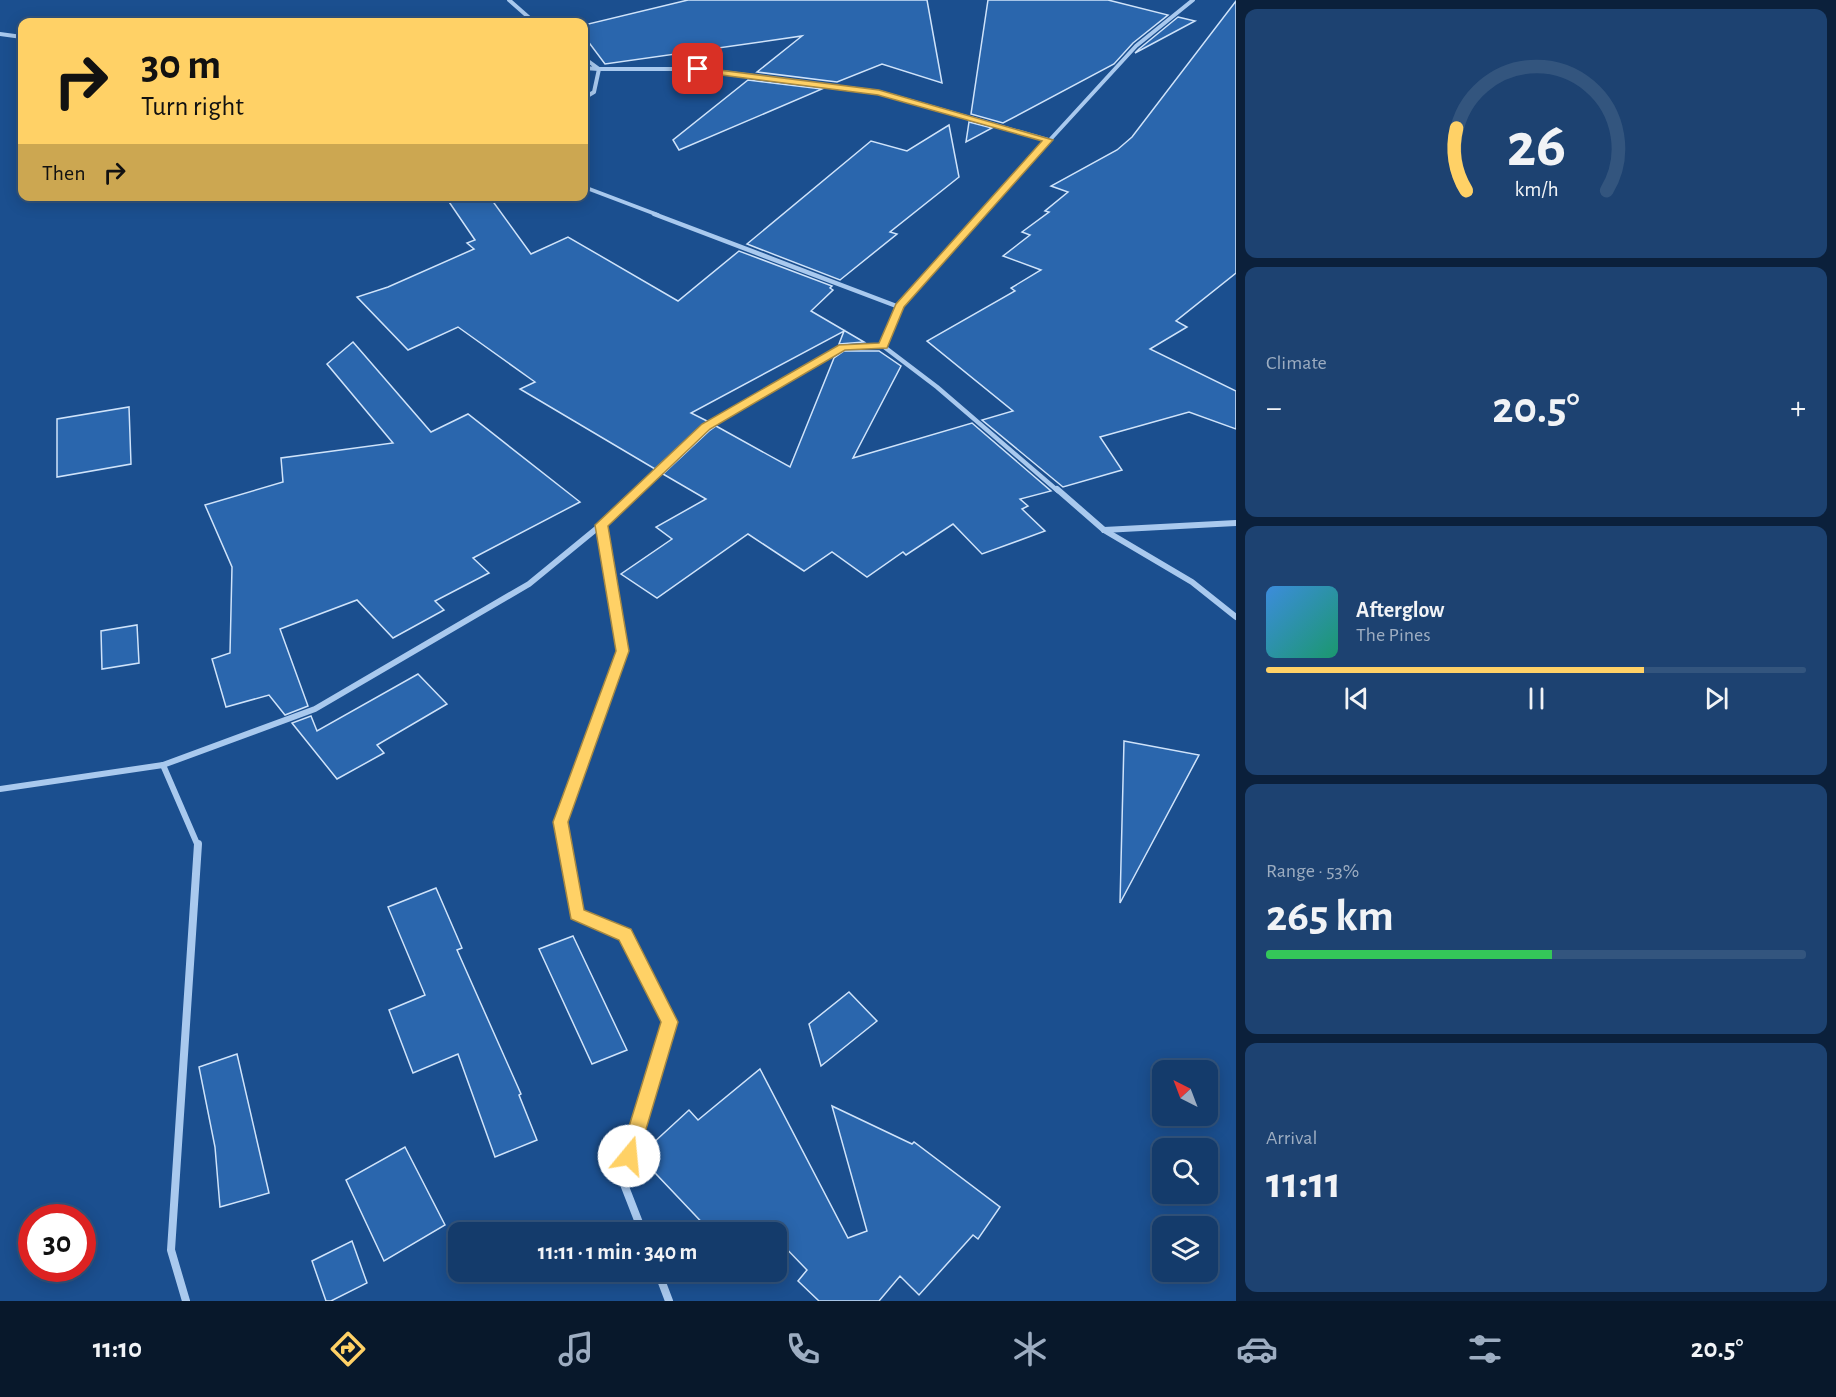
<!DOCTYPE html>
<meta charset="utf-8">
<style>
:root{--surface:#143b6b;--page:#1d4271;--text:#f1f3f6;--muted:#9dadc1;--line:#33557e;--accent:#ffd166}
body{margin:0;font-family:"Alegreya Sans",sans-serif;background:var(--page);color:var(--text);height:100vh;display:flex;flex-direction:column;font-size:22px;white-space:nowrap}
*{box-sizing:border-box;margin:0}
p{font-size:20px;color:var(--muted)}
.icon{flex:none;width:33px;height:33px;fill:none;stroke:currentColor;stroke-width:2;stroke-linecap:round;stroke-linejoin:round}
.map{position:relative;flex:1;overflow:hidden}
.sheet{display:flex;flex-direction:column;gap:9px;padding:9px;background:#0b203b;width:600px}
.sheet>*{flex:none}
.top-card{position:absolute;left:18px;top:18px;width:570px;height:183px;border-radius:12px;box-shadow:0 3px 15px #0003,0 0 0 2px var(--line);background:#ffd166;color:#111;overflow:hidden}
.needle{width:39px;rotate:318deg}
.buttons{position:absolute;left:1152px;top:1060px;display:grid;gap:12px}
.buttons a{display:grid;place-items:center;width:66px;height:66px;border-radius:12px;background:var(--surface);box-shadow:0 3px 15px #0003,0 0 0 2px var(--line);font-size:30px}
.speed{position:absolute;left:18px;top:1204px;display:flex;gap:12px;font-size:30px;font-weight:700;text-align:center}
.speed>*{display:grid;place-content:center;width:78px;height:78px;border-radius:50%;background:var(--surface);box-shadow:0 3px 15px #0003,0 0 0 2px var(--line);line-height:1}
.speed .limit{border:9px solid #d22;background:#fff;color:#111}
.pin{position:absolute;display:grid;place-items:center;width:51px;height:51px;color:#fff;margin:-26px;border-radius:12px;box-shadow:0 3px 9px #0006}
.me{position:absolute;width:66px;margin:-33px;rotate:17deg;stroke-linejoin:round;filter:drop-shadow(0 0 4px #0008)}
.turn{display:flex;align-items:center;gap:21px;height:126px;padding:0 24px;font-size:27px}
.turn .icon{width:78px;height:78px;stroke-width:2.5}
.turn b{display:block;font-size:42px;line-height:51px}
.then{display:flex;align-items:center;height:57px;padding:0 24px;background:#0003;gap:12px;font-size:22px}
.big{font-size:45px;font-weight:700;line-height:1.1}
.sheet .tile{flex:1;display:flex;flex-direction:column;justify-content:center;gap:9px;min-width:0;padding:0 21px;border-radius:12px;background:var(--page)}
.sheet .dial{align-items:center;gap:0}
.dial svg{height:156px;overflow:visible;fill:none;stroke:var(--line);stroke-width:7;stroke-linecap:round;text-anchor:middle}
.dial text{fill:var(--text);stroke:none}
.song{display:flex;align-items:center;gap:18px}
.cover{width:72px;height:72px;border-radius:9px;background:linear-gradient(135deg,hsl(210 70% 55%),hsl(160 70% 35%))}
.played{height:6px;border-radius:3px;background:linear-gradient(90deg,var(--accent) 70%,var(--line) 70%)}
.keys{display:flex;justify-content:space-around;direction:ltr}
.heat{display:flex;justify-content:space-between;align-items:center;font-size:33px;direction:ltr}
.charge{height:9px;border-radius:4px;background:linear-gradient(90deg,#34c759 53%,var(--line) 0)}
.trip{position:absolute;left:448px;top:1222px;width:339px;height:60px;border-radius:12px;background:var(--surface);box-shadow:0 3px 15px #0003,0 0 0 2px var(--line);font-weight:700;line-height:60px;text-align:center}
.tab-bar{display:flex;height:96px;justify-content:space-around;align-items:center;background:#08182b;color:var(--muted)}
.tab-bar .icon{width:42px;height:42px}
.tab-bar .on{color:var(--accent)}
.tab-bar b{font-size:27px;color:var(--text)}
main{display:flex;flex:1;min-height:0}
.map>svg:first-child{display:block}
.building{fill:#2a66ad;stroke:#cfe3fa;stroke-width:1.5}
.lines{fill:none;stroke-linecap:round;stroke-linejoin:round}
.minor-far3{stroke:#a9c9ee;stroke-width:4}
.minor-far2{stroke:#a9c9ee;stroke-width:4.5}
.minor-far1{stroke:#a9c9ee;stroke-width:6}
.minor{stroke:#a9c9ee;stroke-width:8}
.route{fill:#ffd166;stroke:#a68842;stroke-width:1.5}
</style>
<main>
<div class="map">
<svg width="1236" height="1301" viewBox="0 0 1236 1301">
<rect width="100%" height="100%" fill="#1b4f8f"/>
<g class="building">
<polygon points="688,0 927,0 942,83 882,64 837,82 757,72 802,36 605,64 584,36 584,25"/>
<polygon points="988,0 1108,0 1168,15 1133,43 1114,64 1003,123 971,114"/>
<polygon points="1236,1 1236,273 1176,321 1187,327 1150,349 1236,391 1236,429 1189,412 1100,437 1122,470 1063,487 982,420 1013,411 927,341 1015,291 1011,288 1041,270 1003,256 1030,235 1022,232 1049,212 1045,211 1068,192 1051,186 1117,150 1132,137"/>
<polygon points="1178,17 1195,21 1135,53 1139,49"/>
<polygon points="748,80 822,89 679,150 673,140"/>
<polygon points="969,122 992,128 966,142"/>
<polygon points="949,125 959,177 890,232 897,234 840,280 747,244 871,141 907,151"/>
<polygon points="445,196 489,196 531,254 568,237 678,301 739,251 832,286 830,288 833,290 811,311 864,342 839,344 844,331 691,413 707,421 655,469 520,389 535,382 458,327 408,350 357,297 388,287 474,249 467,243 475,240"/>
<polygon points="353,342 431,432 468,414 580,502 473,558 489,573 435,601 444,610 393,638 357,600 280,629 308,706 285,715 269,695 226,707 212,659 230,653 232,567 205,505 283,482 281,458 393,443 327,364"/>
<polygon points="844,351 879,351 901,366 853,458 972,423 1051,491 1020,499 1028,506 1022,509 1045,531 982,554 953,524 906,555 903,552 867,577 832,552 804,571 748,534 657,598 621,574 672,539 656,527 706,499 663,474 709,431 716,426 790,467 834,358"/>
<polygon points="129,407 131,464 57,477 57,419"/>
<polygon points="137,625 139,663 102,669 101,631"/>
<polygon points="418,674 447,704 377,745 384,753 337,779 292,723 311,716 317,731"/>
<polygon points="1124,741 1199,755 1120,903"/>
<polygon points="436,888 462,948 457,950 521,1094 519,1095 537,1140 495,1157 458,1054 413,1073 389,1010 425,995 388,907"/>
<polygon points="573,936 627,1050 592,1064 539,949"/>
<polygon points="849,992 877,1021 821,1066 809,1024"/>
<polygon points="237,1054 269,1193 220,1207 215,1147 199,1067"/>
<polygon points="760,1069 848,1238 867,1231 832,1106 912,1144 914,1142 1000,1207 978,1239 973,1235 919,1295 900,1276 879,1301 819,1301 798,1281 807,1270 777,1239 777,1233 712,1233 639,1156 689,1110 698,1120"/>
<polygon points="405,1147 445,1225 384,1261 346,1180"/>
<polygon points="352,1241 367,1283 331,1301 326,1301 312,1261"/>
</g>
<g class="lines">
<g class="minor-far3">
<polyline points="509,0 534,22"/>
<polyline points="0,34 22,37"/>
<polyline points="584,58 599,69 584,68"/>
<polyline points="584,98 594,92 599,69 698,69 879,92 1048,140"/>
<polyline points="584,187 658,215"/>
<polyline points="981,215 1136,46 1193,0"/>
</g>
<g class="minor-far2">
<polyline points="654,214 899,307"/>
<polyline points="883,346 899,307 982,214"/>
<polyline points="638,491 706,427 843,347 883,346 937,387 1058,491"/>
</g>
<g class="minor-far1">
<polyline points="1057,489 1104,530 1192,582 1236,617"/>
<polyline points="1104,530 1236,523"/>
<polyline points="163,765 198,846"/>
<polyline points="0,789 163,765 315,709 529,584 601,525 639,489"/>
<polyline points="564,846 560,822 623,651 601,525"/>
</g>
<g class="minor">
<polyline points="564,844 577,914 625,934 669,1022 622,1179 643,1233"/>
<polyline points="658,1272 669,1301"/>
<polyline points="186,1301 171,1250 198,844"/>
</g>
</g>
<polygon class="route" points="695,67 879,90 1053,140 904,307 887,348 845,350 710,429 608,526 629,651 568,822 584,910 631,929 678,1022 638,1156 635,1163 629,1166 622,1163 620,1156 661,1022 619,940 571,919 553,822 616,651 595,525 702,424 839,345 879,343 896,304 1042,141 878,95 698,72"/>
</svg>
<div class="buttons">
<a><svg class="needle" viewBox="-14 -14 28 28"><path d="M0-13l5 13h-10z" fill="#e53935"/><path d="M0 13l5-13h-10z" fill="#9dadc1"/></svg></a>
<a><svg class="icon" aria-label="search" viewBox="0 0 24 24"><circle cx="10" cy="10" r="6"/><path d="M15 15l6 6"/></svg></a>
<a><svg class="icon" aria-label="layers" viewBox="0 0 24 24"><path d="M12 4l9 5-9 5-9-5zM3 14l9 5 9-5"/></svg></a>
</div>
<div class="speed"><div class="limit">30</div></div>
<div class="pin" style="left:698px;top:69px;background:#d93025"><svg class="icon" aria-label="arrive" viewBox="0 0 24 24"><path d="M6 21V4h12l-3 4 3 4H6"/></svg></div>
<svg class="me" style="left:629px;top:1156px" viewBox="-20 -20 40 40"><circle r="19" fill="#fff"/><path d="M0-13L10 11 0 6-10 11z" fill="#ffd166"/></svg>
<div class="trip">11:11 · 1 min · 340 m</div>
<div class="top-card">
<div class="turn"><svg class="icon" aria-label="right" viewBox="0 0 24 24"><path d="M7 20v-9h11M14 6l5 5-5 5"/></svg><div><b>30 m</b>Turn right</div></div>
<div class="then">Then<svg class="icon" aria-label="right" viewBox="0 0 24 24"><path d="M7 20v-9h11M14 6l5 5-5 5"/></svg></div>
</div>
</div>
<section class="sheet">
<div class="tile dial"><svg viewBox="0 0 100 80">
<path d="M14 69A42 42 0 1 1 86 69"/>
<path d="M14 69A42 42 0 0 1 9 37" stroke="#ffd166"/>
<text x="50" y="56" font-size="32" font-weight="700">26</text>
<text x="50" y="72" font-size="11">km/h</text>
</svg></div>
<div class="tile"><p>Climate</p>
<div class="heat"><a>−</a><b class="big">20.5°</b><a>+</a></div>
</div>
<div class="tile">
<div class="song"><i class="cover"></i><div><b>Afterglow</b><p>The Pines</p></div></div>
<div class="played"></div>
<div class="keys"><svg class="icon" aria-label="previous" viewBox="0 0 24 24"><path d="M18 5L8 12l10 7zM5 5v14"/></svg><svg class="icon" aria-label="pause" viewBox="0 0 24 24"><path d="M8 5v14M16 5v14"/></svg><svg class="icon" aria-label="next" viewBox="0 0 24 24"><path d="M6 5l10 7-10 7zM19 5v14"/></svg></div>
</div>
<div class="tile"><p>Range · 53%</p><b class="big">265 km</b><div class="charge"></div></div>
<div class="tile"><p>Arrival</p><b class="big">11:11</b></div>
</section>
</main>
<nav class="tab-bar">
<b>11:10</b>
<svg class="icon on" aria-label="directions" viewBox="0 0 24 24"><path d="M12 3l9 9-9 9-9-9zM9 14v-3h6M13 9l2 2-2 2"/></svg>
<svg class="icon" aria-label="music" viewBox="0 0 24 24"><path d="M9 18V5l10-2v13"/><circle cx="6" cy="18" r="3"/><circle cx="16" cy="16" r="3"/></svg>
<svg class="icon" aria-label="phone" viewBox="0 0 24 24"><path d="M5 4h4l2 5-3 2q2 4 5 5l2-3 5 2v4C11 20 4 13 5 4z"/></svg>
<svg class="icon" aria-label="climate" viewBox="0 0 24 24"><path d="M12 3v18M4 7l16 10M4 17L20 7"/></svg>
<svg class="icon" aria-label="car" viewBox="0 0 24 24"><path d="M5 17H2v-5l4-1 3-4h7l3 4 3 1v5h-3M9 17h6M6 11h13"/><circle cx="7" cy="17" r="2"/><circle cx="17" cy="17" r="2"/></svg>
<svg class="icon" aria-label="filters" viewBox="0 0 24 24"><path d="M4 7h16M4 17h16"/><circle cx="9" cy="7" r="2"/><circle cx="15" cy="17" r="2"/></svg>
<b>20.5°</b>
</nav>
